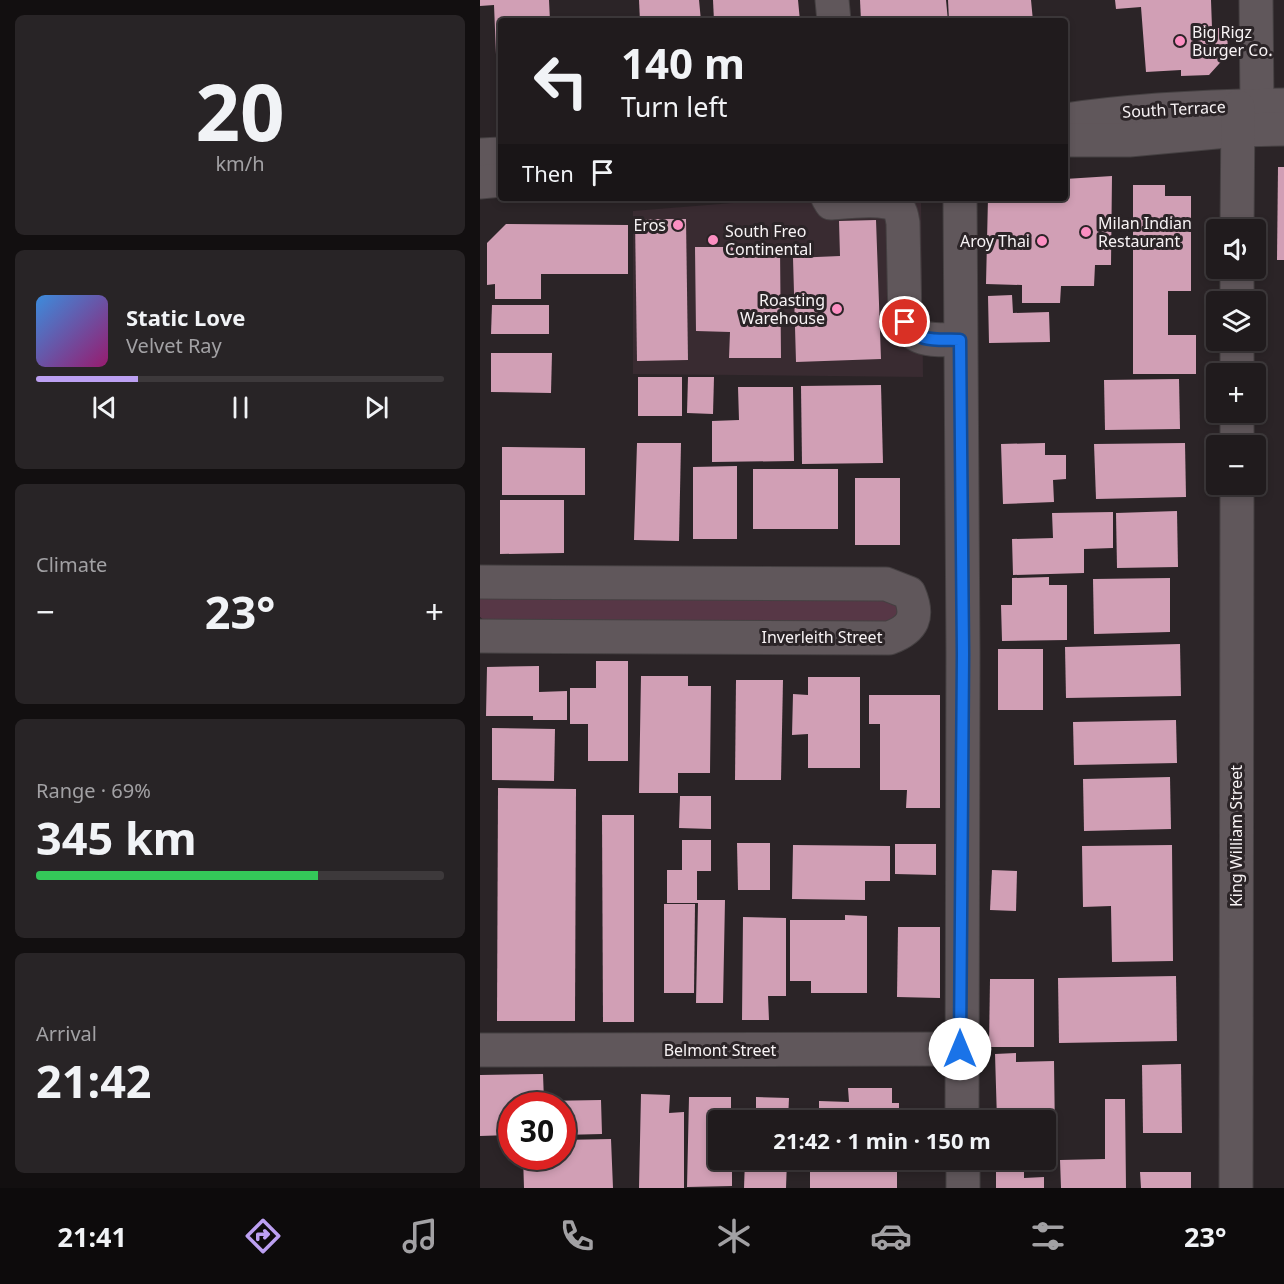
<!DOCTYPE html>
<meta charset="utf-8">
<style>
:root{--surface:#201b1d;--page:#282426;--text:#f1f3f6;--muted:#a2a1a4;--line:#3d393b;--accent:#bca0f2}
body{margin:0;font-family:"Noto Sans",sans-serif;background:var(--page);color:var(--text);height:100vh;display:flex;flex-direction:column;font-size:22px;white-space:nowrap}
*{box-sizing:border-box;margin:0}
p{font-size:20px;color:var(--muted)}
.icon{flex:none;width:33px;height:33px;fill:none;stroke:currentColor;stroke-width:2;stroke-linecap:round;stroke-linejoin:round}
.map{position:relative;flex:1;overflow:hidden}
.drawer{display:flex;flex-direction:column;gap:15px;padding:15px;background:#120f10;width:480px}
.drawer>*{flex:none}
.guide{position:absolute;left:18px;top:18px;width:570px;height:183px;border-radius:6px;box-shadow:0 3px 9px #0003,0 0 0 2px var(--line);background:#201b1d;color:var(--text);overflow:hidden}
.fabs{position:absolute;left:726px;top:219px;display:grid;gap:12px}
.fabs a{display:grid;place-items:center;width:60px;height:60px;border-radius:6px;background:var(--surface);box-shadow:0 3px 9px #0003,0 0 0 2px var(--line);font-size:30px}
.speed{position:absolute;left:18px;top:1092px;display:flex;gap:12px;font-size:30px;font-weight:700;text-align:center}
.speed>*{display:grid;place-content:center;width:78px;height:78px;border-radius:50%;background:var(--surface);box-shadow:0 3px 9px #0003,0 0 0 2px var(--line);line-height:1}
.speed .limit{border:9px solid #d22;background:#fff;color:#111}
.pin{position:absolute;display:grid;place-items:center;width:51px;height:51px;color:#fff;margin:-26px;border:3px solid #fff;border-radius:50%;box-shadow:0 2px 6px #0007}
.me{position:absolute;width:66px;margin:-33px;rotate:0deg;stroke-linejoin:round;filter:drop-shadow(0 0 4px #0008)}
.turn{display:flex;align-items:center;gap:21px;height:126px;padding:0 24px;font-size:27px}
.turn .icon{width:78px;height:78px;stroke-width:2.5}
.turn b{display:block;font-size:42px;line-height:51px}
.then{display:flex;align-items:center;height:57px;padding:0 24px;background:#0003;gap:12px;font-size:22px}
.big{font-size:45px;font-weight:700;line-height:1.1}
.drawer .tile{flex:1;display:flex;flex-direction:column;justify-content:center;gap:9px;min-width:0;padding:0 21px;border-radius:9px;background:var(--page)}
.drawer .dial{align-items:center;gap:0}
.dial b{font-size:78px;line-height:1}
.song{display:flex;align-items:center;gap:18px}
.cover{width:72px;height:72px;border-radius:9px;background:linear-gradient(135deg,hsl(210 70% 55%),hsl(320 70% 35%))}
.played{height:6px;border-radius:3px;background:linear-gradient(90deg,var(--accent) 25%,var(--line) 25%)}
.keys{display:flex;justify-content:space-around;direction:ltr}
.heat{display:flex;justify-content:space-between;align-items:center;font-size:33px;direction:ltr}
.charge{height:9px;border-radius:4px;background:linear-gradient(90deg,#34c759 69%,var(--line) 0)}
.trip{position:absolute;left:228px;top:1110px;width:348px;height:60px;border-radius:6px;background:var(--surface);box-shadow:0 3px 9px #0003,0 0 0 2px var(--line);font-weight:700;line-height:60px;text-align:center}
.menu{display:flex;height:96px;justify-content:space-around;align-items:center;background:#0d0b0c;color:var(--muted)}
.menu .icon{width:42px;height:42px}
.menu .current{color:var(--accent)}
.menu b{font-size:27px;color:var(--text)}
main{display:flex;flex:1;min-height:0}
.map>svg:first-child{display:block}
.built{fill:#392b31}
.green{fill:#573746}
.building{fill:#d19fb5}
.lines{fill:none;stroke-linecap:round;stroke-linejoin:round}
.minor-casing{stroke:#454042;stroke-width:35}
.minor{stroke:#60575b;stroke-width:33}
.route-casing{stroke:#114b97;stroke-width:15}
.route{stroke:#1a73e8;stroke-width:10}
.poi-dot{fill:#fc8fc2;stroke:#2b2427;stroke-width:2}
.labels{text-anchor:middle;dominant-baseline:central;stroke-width:6;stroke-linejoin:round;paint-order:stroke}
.poi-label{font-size:16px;fill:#f8f3f5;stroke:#2b2427;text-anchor:start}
.street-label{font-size:16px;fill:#f8f3f5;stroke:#2b2427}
</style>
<main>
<section class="drawer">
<div class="tile dial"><b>20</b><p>km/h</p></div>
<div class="tile">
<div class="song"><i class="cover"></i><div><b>Static Love</b><p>Velvet Ray</p></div></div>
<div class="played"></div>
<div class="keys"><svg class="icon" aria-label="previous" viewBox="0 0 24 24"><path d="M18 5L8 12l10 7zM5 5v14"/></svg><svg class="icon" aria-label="pause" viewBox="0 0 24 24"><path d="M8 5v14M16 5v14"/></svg><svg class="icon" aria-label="next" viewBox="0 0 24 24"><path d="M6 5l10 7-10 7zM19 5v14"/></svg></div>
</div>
<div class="tile"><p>Climate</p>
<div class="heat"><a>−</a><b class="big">23°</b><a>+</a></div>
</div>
<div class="tile"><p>Range · 69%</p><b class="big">345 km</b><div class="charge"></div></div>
<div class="tile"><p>Arrival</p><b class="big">21:42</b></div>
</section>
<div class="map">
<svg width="804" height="1188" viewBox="0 0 804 1188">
<rect width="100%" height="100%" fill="#2b2427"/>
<polygon class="built" points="317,198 441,198 443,377 153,374 153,211"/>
<polygon class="green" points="408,592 423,604 414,626 5,621 0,617 0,598"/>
<g class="building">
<polygon points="0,0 69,0 70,21 21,21 21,104 18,104 14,5 0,6"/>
<polygon points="159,0 219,0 221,21 160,21"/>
<polygon points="233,0 318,0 320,21 234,21"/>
<polygon points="380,0 466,0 468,21 381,21"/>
<polygon points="468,0 551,0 553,21 469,21"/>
<polygon points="635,0 731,0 732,28 747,28 748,54 729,75 701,76 701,70 666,72 661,7 636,9"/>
<polygon points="798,167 804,167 804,260 797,260"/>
<polygon points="632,176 631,265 615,265 614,286 581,286 580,303 542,303 542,285 506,284 508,198 585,198 585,179"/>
<polygon points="653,185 685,185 685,196 711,196 711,291 688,291 688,335 716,335 716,374 653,374"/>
<polygon points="155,219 206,219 208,360 157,361"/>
<polygon points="396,220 401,359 316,362 313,258 360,256 359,221"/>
<polygon points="26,224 148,225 148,274 61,274 61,299 15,299 15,284 7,285 7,243"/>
<polygon points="215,247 300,247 301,358 249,358 250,332 216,331"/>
<polygon points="532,295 533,313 569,312 570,342 509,343 508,296"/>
<polygon points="12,305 69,305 69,334 11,334"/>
<polygon points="11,353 72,353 71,393 11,392"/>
<rect x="158" y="377" width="44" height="39"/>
<polygon points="208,377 234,377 233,414 207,413"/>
<polygon points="699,379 700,429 625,430 624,380"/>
<polygon points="401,385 403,463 322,464 321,386"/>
<polygon points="258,387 313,387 314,461 232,462 232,421 259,420"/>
<polygon points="157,443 201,443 199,541 154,540"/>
<polygon points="565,443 565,455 586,455 586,479 573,480 574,502 523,504 521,444"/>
<polygon points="705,443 706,497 616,499 614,444"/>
<polygon points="22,447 105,448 105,495 22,495"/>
<polygon points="257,466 257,539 213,539 213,467"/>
<rect x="273" y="469" width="85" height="60"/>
<rect x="375" y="478" width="45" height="67"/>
<polygon points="20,500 84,500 84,553 20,554"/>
<polygon points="697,511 698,567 637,568 636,513"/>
<polygon points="633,512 633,548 604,549 604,573 533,575 532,539 573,538 572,513"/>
<polygon points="569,577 569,585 587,585 587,640 522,641 521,605 532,605 532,578"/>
<polygon points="690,578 690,632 614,634 613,579"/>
<polygon points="700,644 701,696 586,698 585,647"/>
<rect x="518" y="649" width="45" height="61"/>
<polygon points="116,661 148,661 148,761 108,761 108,724 90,724 90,688 116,688"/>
<polygon points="59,666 59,692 87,691 87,720 53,720 53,716 6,716 7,667"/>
<polygon points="161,676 208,676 208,686 231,686 230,773 198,773 198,793 159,793"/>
<polygon points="328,677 380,677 380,768 328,768 328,734 312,735 313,694 328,695"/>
<polygon points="256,680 303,680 301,780 255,780"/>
<polygon points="389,695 460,695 460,808 426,808 427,790 400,790 400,724 389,724"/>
<polygon points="696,720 697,763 594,765 593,722"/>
<polygon points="12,728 75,729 74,781 12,780"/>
<polygon points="690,777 691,829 604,831 603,779"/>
<polygon points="18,788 96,789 95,1021 17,1021"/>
<polygon points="200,796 231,796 231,829 199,828"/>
<polygon points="122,815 154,815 154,1022 123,1022"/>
<polygon points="202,840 231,840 231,871 217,871 217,900 245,900 243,1003 216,1003 218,903 187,903 187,870 202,870"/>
<polygon points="257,843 290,843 290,890 258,890"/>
<polygon points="415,844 456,844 456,875 415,874"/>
<polygon points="313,845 410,846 410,881 385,881 385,900 312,899"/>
<polygon points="692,845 693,961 632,962 631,906 603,907 602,846"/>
<polygon points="512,870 537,871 536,911 510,910"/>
<polygon points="184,904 215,904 214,993 184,993"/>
<polygon points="365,915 387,916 387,993 331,993 331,981 310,981 310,920 365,920"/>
<polygon points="263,917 306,918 306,996 288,996 289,1020 262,1020"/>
<polygon points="418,927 460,927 460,998 417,997"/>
<polygon points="696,976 697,1041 579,1043 578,978"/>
<polygon points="510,979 554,979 554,1047 509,1047"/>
<polygon points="536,1053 536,1062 574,1061 575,1136 566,1136 566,1120 517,1120 515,1054"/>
<polygon points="701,1064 702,1133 663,1133 662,1065"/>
<polygon points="63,1074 64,1101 121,1100 122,1134 82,1135 82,1106 32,1106 32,1135 0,1136 0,1075"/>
<polygon points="368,1088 412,1088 412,1103 419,1103 419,1115 404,1115 404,1120 339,1120 339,1101 369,1102"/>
<polygon points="161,1094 190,1095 189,1113 204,1112 204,1188 159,1188"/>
<polygon points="209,1097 251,1097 251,1120 238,1120 238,1160 252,1160 252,1186 207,1187"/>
<polygon points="276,1097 309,1098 308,1120 276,1120"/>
<polygon points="625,1099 645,1099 646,1188 581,1188 580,1160 625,1159"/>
<polygon points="131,1139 133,1188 44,1188 43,1156 82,1156 82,1140"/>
<polygon points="265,1160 307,1160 306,1188 264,1188"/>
<rect x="330" y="1160" width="87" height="28"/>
<polygon points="516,1160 544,1160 544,1178 564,1177 564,1188 516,1188"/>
<polygon points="660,1172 711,1172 711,1188 661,1188"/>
</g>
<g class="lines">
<g class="minor-casing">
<g id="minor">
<polyline points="352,0 354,21"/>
<polyline points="776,0 777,106"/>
<path d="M585,120C658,109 731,106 804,105"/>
<polyline points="585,140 649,140 758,130 804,129"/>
<polyline points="0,155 21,154"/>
<polyline points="0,182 21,180"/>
<path d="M348,198L351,203C365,202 407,197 416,206C421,210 422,217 423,223L425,322C437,344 458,339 480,340"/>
<polyline points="480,198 483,653 482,1120"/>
<polyline points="757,230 758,107"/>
<polyline points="757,302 757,268"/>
<polyline points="757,374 757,340"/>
<polyline points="757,446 757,412"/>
<path d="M0,582L406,584L429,593C439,616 434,629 409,638L0,636"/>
<polyline points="0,1050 480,1049"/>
<polyline points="483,1160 483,1188"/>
<polyline points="756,1188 757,484"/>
</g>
</g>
<use href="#minor" class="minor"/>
</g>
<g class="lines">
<g class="route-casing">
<path id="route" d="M425,322C437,344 458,339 480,340L483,654L480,1049"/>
</g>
<use href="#route" class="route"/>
</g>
<g class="poi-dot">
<circle cx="700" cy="41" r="6"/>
<circle cx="198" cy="225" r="6"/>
<circle cx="606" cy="232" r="6"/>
<circle cx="233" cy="240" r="6"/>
<circle cx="562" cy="241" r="6"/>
<circle cx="357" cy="309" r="6"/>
</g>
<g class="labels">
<g class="poi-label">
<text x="712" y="32">Big Rigz<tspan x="712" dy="18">Burger Co.</tspan></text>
<text x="618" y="223">Milan Indian<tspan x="618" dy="18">Restaurant</tspan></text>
<text x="186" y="225" text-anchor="end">Eros</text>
<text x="245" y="231">South Freo<tspan x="245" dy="18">Continental</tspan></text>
<text x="550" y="241" text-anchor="end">Aroy Thai</text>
<text x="345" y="300" text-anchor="end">Roasting<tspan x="345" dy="18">Warehouse</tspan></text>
</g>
<g class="street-label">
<text transform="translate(694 109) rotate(-3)">South Terrace</text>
<text x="342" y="637">Inverleith Street</text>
<text transform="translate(756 836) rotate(-90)">King William Street</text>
<text x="240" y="1050">Belmont Street</text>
</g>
</g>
</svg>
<div class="fabs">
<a><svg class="icon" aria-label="sound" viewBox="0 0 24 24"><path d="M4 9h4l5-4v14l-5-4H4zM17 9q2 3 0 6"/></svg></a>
<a><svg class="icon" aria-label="layers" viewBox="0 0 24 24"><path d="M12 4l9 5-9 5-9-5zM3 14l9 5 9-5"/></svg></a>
<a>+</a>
<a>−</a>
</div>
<div class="speed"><div class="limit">30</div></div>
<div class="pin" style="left:425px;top:322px;background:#d93025"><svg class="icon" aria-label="arrive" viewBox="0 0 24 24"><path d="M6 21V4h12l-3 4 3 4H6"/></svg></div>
<svg class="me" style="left:480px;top:1049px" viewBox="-20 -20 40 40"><circle r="19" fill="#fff"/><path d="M0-13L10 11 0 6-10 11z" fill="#1a73e8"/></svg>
<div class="trip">21:42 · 1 min · 150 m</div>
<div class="guide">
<div class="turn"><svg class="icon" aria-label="left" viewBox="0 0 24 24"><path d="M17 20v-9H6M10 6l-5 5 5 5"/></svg><div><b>140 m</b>Turn left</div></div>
<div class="then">Then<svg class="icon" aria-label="arrive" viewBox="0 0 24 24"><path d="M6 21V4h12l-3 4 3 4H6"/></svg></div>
</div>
</div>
</main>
<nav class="menu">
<b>21:41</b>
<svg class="icon current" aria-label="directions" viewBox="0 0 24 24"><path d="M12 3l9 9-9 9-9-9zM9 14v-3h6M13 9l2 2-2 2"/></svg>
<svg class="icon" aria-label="music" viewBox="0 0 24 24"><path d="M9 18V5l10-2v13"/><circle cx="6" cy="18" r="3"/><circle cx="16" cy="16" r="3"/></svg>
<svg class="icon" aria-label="phone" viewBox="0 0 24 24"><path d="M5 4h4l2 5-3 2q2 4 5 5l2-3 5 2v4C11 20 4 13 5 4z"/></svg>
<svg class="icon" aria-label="climate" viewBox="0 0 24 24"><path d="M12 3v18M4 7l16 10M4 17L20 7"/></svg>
<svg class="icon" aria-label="car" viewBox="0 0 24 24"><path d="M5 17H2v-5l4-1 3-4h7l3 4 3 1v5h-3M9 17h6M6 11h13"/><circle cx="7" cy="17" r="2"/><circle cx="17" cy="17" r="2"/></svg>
<svg class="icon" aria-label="filters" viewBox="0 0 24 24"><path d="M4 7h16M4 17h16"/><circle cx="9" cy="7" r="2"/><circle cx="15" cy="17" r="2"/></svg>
<b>23°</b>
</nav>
